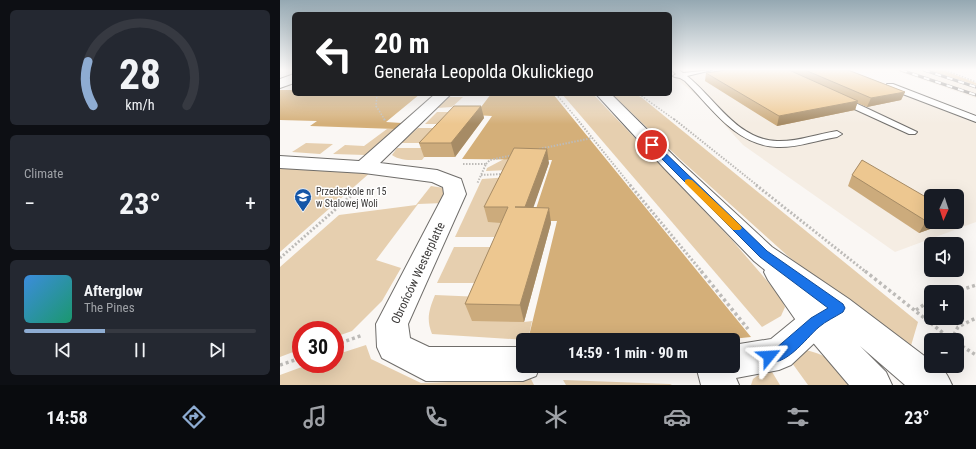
<!DOCTYPE html>
<meta charset="utf-8">
<style>
:root{--surface:#171b24;--page:#242831;--text:#f1f3f6;--muted:#9ea1a6;--line:#363941;--accent:#8eacd2}
body{margin:0;font-family:"Roboto Condensed",sans-serif;background:var(--page);color:var(--text);height:100vh;display:flex;flex-direction:column;font-size:15px;white-space:nowrap}
*{box-sizing:border-box;margin:0}
p{font-size:13px;color:var(--muted)}
.icon{flex:none;width:22px;height:22px;fill:none;stroke:currentColor;stroke-width:2;stroke-linecap:round;stroke-linejoin:round}
.map{position:relative;flex:1;overflow:hidden}
.side{display:flex;flex-direction:column;gap:10px;padding:10px;background:#0d0f14;width:280px}
.side>*{flex:none}
.hud{position:absolute;left:12px;top:12px;width:380px;height:84px;border-radius:6px;box-shadow:0 4px 16px #0002;background:#202124;color:#fff;overflow:hidden}
.needle{width:26px;rotate:183deg}
.controls{position:absolute;left:644px;top:189px;display:grid;gap:8px}
.controls a{display:grid;place-items:center;width:40px;height:40px;border-radius:6px;background:var(--surface);box-shadow:0 4px 16px #0002;font-size:20px}
.speed{position:absolute;left:12px;top:321px;display:flex;gap:8px;font-size:20px;font-weight:700;text-align:center}
.speed>*{display:grid;place-content:center;width:52px;height:52px;border-radius:50%;background:var(--surface);box-shadow:0 4px 16px #0002;line-height:1}
.speed .limit{border:6px solid #d22;background:#fff;color:#111}
.pin{position:absolute;display:grid;place-items:center;width:34px;height:34px;color:#fff;margin:-17px;border:2px solid #fff;border-radius:50%;box-shadow:0 1px 4px #0007}
.me{position:absolute;width:44px;margin:-22px;rotate:63deg;stroke-linejoin:round;filter:drop-shadow(0 0 3px #0008)}
.turn{display:flex;align-items:center;gap:14px;height:84px;padding:0 16px;font-size:18px}
.turn .icon{width:52px;height:52px;stroke-width:2.5}
.turn b{display:block;font-size:28px;line-height:34px}
.big{font-size:30px;font-weight:700;line-height:1.1}
.side .tile{flex:1;display:flex;flex-direction:column;justify-content:center;gap:6px;min-width:0;padding:0 14px;border-radius:6px;background:var(--page)}
.side .dial{align-items:center;gap:0}
.dial svg{height:104px;overflow:visible;fill:none;stroke:var(--line);stroke-width:7;stroke-linecap:round;text-anchor:middle}
.dial text{fill:var(--text);stroke:none}
.song{display:flex;align-items:center;gap:12px}
.cover{width:48px;height:48px;border-radius:6px;background:linear-gradient(135deg,hsl(210 70% 55%),hsl(160 70% 35%))}
.played{height:4px;border-radius:2px;background:linear-gradient(90deg,var(--accent) 35%,var(--line) 35%)}
.keys{display:flex;justify-content:space-around;direction:ltr}
.heat{display:flex;justify-content:space-between;align-items:center;font-size:22px;direction:ltr}
.trip{position:absolute;left:236px;top:333px;width:224px;height:40px;border-radius:6px;background:var(--surface);box-shadow:0 4px 16px #0002;font-weight:700;line-height:40px;text-align:center}
.tabs{display:flex;height:64px;justify-content:space-around;align-items:center;background:#090b0e;color:var(--muted)}
.tabs .icon{width:28px;height:28px}
.tabs .on{color:var(--accent)}
.tabs b{font-size:18px;color:var(--text)}
main{display:flex;flex:1;min-height:0}
.map>svg:first-child{display:block}
.built{fill:#f5ede3;fill-rule:evenodd}
.green{fill:#e6cfaf}
.forest{fill:#d4af79}
.lines{fill:none;stroke-linecap:round;stroke-linejoin:round}
.service-casing{stroke:#6f6d6a;stroke-width:2}
.minor-casing{stroke:#6f6d6a;stroke-width:2}
.tertiary-casing{stroke:#6f6d6a;stroke-width:2}
.path-far3{stroke:#bdbbb8;stroke-width:1.5;stroke-dasharray:1.5 1.5;stroke-linecap:butt}
.path-far2{stroke:#bdbbb8;stroke-width:2;stroke-dasharray:1.5 1.5;stroke-linecap:butt}
.path-far1{stroke:#bdbbb8;stroke-width:3;stroke-dasharray:2 2;stroke-linecap:butt}
.path{stroke:#bdbbb8;stroke-width:3.5;stroke-dasharray:3 3;stroke-linecap:butt}
.service{fill:#fff;fill-rule:evenodd}
.minor{fill:#fff;fill-rule:evenodd}
.tertiary{fill:#fff;fill-rule:evenodd}
.rail-casing{stroke:#898785;stroke-width:3}
.rail{stroke:#fff;stroke-width:2;stroke-dasharray:6;stroke-linecap:butt}
.wall{fill:#ccab7c}
.shaded-wall{fill:#a68b65}
.building{fill:#edc790;stroke:#a68b65}
.route{fill:#1a73e8;stroke:#114b97}
.slow{fill:#f59e0b}
.labels{text-anchor:middle;dominant-baseline:central;stroke-width:3;stroke-linejoin:round;paint-order:stroke}
.poi-label{font-size:10px;fill:#3a3837;stroke:#fff;text-anchor:start}
.near-street-label{font-size:12px;fill:#3a3837;stroke:#fff}
</style>
<main>
<section class="side">
<div class="tile dial"><svg viewBox="0 0 100 80">
<path d="M14 69A42 42 0 1 1 86 69"/>
<path d="M14 69A42 42 0 0 1 10 35" stroke="#8eacd2"/>
<text x="50" y="56" font-size="32" font-weight="700">28</text>
<text x="50" y="72" font-size="11">km/h</text>
</svg></div>
<div class="tile"><p>Climate</p>
<div class="heat"><a>−</a><b class="big">23°</b><a>+</a></div>
</div>
<div class="tile">
<div class="song"><i class="cover"></i><div><b>Afterglow</b><p>The Pines</p></div></div>
<div class="played"></div>
<div class="keys"><svg class="icon" aria-label="previous" viewBox="0 0 24 24"><path d="M18 5L8 12l10 7zM5 5v14"/></svg><svg class="icon" aria-label="pause" viewBox="0 0 24 24"><path d="M8 5v14M16 5v14"/></svg><svg class="icon" aria-label="next" viewBox="0 0 24 24"><path d="M6 5l10 7-10 7zM19 5v14"/></svg></div>
</div>
</section>
<div class="map">
<svg width="696" height="385" viewBox="0 0 696 385">
<rect width="100%" height="100%" fill="#faf7f4"/>
<g class="built">
<path d="M390,70H559L696,123V222L615,252L463,145L420,98L390,74ZM651,196H677V222H651Z"/>
<polygon points="614,70 648,70 696,85 696,98"/>
</g>
<g class="green">
<polygon points="648,70 663,70 696,83 696,85"/>
<polygon points="282,94 313,94 452,240 500,296 505,307 501,316 482,327"/>
<polygon points="332,94 354,94 361,97 638,322 630,349 509,257 401,160"/>
<polygon points="169,97 183,97 172,107 157,108"/>
<polygon points="157,112 168,112 173,124 145,124"/>
<polygon points="138,128 170,128 156,143 121,143"/>
<polygon points="107,129 115,129 85,155 53,154 65,145 84,146"/>
<polygon points="26,143 53,144 40,154 12,152"/>
<path d="M117,148H151L142,160C132,160 120,161 112,155Z"/>
<polygon points="224,159 239,160 233,170 206,171 207,168"/>
<polygon points="0,167 92,171 0,252"/>
<polygon points="230,177 232,223 226,237 175,237 202,179"/>
<polygon points="151,186 164,188 164,203 138,204 96,260 121,268 102,301 72,331 55,337 55,330 21,330 21,349 0,357 0,267 59,215 136,205"/>
<polygon points="174,247 222,247 207,283 157,283"/>
<path d="M155,295L202,297L244,322L252,321L248,340L152,334C146,319 149,310 155,295Z"/>
<polygon points="86,345 91,359 141,383 251,379 254,385 0,385 0,375 30,364 55,364 55,355"/>
<path d="M526,350C551,356 559,366 576,385H528L507,356Z"/>
<polygon points="489,367 500,385 471,385 473,379"/>
<polygon points="283,380 390,384 392,385 286,385"/>
</g>
<g class="forest">
<polygon points="0,90 14,90 14,94 140,94 106,122 122,123 115,129 30,126 37,121 0,120"/>
<polygon points="211,94 273,94 471,337 442,340 248,340 277,221 252,221 272,160 182,159 212,116 195,115"/>
</g>
<g class="lines">
<g class="service-casing">
<g id="service">
<path d="M392,70H399L403,73L432,70L407,76C435,98 457,140 497,141C517,142 537,134 557,131L562,134L557,137C537,140 517,148 497,147C455,145 431,107 405,81L400,78L395,77L393,76L396,74Z"/>
<polygon points="607,84 613,84 696,116 696,122 607,88"/>
<polygon points="559,98 565,98 637,132 635,134 629,134 559,102"/>
</g>
</g>
<g class="minor-casing">
<g id="minor">
<polygon points="14,74 14,83 0,88 0,79"/>
<polygon points="155,94 171,94 100,163 157,170 181,179 186,194 128,324 130,338 149,347 243,347 243,366 260,366 256,376 243,381 146,381 102,358 97,347 96,324 164,194 163,187 152,182 84,173 0,168 0,156 79,161"/>
<polygon points="549,301 560,305 565,314 560,323 546,332 511,365 499,370 456,378 459,385 421,385 416,366 453,366 453,345 491,339 524,312"/>
</g>
</g>
<g class="tertiary-casing">
<path id="tertiary" d="M316,94H331L399,161L492,247L569,299L651,361V366C664,366 667,374 672,385H625L580,346L606,372L612,385H569L524,332L488,280L484,272L485,270L474,261L385,169Z"/>
</g>
<g class="path-far3">
<polyline points="665,70 696,82"/>
<polyline points="97,94 96,106 105,120"/>
<polyline points="276,94 298,120"/>
<polyline points="359,94 395,120"/>
</g>
<g class="path-far2">
<polyline points="104,119 105,121"/>
<polyline points="297,119 351,186"/>
<polyline points="394,119 478,186"/>
<polyline points="259,149 312,138"/>
<polyline points="183,164 206,164 197,184"/>
<polyline points="206,164 210,160 233,155"/>
<polyline points="201,175 223,174"/>
</g>
<g class="path-far1">
<polyline points="350,185 422,272"/>
<polyline points="476,185 586,272"/>
<polyline points="0,258 81,187"/>
</g>
<g class="path">
<polyline points="421,271 468,329"/>
<polyline points="585,271 672,340"/>
<polyline points="675,292 696,285"/>
<polyline points="636,310 651,300"/>
<polyline points="671,340 678,327 696,318"/>
<polyline points="677,343 696,355"/>
<polyline points="55,345 83,335"/>
<polyline points="0,365 21,358"/>
</g>
<use href="#service" class="service"/>
<use href="#minor" class="minor"/>
<use href="#tertiary" class="tertiary"/>
<g class="rail-casing">
<g id="rail">
<polyline points="621,70 696,95"/>
<polyline points="644,70 696,87"/>
</g>
</g>
<use href="#rail" class="rail"/>
</g>
<g class="wall">
<polygon points="446,70 568,70 625,92 621,100 587,107 577,103 575,110 497,126 425,81 426,73"/>
<polygon points="201,106 204,118 175,157 144,157 139,143"/>
<polygon points="269,163 253,207 269,208 271,223 244,322 192,321 185,304 221,223 208,222 204,207"/>
<polygon points="572,175 664,224 639,233 568,186"/>
</g>
<g class="shaded-wall">
<polygon points="625,92 621,100 587,107 591,98"/>
<polygon points="578,101 575,110 497,126 499,116"/>
<polygon points="201,106 204,118 175,157 171,143"/>
<polygon points="267,149 269,163 248,223 245,207"/>
<polygon points="269,208 271,223 244,322 240,305"/>
<polygon points="651,219 651,222 665,222 664,224 639,233 646,221"/>
</g>
<g class="building">
<polygon points="446,70 509,70 578,101 499,116 426,73"/>
<polygon points="525,70 568,70 625,92 591,98"/>
<polygon points="174,106 201,106 171,143 139,143"/>
<polygon points="234,148 267,149 245,207 235,207 269,208 240,305 185,304 228,207 204,207"/>
<polygon points="582,160 651,200 651,219 646,221 572,175"/>
</g>
<linearGradient id="sky" x2="0" y2="1"><stop stop-color="#95a8b2"/><stop offset="0.56" stop-color="#fdfbfa"/><stop offset="1" stop-color="#fdfbfa" stop-opacity="0"/></linearGradient>
<rect width="696" height="124" fill="url(#sky)"/>
<path class="route" d="M370,143H375L487,251L563,304L565,308L563,312C555,317 546,321 539,327C525,339 505,369 484,361L482,356L484,352L495,349L531,318L548,308L480,257L370,147Z"/>
<polygon class="slow" points="408,179 412,180 460,225 462,228 460,230 453,230 405,183 405,180"/>
<defs>
<g id="school-pin" transform="scale(0.9)"><path d="M0 17L-7.5 6A9.5 9.5 0 1 1 7.5 6Z" fill="#1556a7" stroke="#fff"/><path d="M0-5L7-2L0 1L-7-2ZM-4 1L0 2.5L4 1V4Q0 6-4 4Z" fill="#fff"/></g>
</defs>
<g fill-rule="evenodd">
<use href="#school-pin" x="23" y="197"/>
</g>
<g class="labels">
<g class="poi-label">
<text x="36" y="191">Przedszkole nr 15<tspan x="36" dy="12">w Stalowej Woli</tspan></text>
</g>
<g class="near-street-label">
<text transform="translate(138 273) rotate(-65)">Obrońców Westerplatte</text>
</g>
</g>
</svg>
<div class="controls">
<a><svg class="needle" viewBox="-14 -14 28 28"><path d="M0-13l5 13h-10z" fill="#e53935"/><path d="M0 13l5-13h-10z" fill="#9ea1a6"/></svg></a>
<a><svg class="icon" aria-label="sound" viewBox="0 0 24 24"><path d="M4 9h4l5-4v14l-5-4H4zM17 9q2 3 0 6"/></svg></a>
<a>+</a>
<a>−</a>
</div>
<div class="speed"><div class="limit">30</div></div>
<div class="pin" style="left:372px;top:145px;background:#d93025"><svg class="icon" aria-label="arrive" viewBox="0 0 24 24"><path d="M6 21V4h12l-3 4 3 4H6"/></svg></div>
<svg class="me" style="left:489px;top:356px" viewBox="-20 -20 40 40"><path d="M0-17L14 15 0 8-14 15z" fill="#1a73e8" stroke="#fff" stroke-width="4"/></svg>
<div class="trip">14:59 · 1 min · 90 m</div>
<div class="hud">
<div class="turn"><svg class="icon" aria-label="left" viewBox="0 0 24 24"><path d="M17 20v-9H6M10 6l-5 5 5 5"/></svg><div><b>20 m</b>Generała Leopolda Okulickiego</div></div>
</div>
</div>
</main>
<nav class="tabs">
<b>14:58</b>
<svg class="icon on" aria-label="directions" viewBox="0 0 24 24"><path d="M12 3l9 9-9 9-9-9zM9 14v-3h6M13 9l2 2-2 2"/></svg>
<svg class="icon" aria-label="music" viewBox="0 0 24 24"><path d="M9 18V5l10-2v13"/><circle cx="6" cy="18" r="3"/><circle cx="16" cy="16" r="3"/></svg>
<svg class="icon" aria-label="phone" viewBox="0 0 24 24"><path d="M5 4h4l2 5-3 2q2 4 5 5l2-3 5 2v4C11 20 4 13 5 4z"/></svg>
<svg class="icon" aria-label="climate" viewBox="0 0 24 24"><path d="M12 3v18M4 7l16 10M4 17L20 7"/></svg>
<svg class="icon" aria-label="car" viewBox="0 0 24 24"><path d="M5 17H2v-5l4-1 3-4h7l3 4 3 1v5h-3M9 17h6M6 11h13"/><circle cx="7" cy="17" r="2"/><circle cx="17" cy="17" r="2"/></svg>
<svg class="icon" aria-label="filters" viewBox="0 0 24 24"><path d="M4 7h16M4 17h16"/><circle cx="9" cy="7" r="2"/><circle cx="15" cy="17" r="2"/></svg>
<b>23°</b>
</nav>
